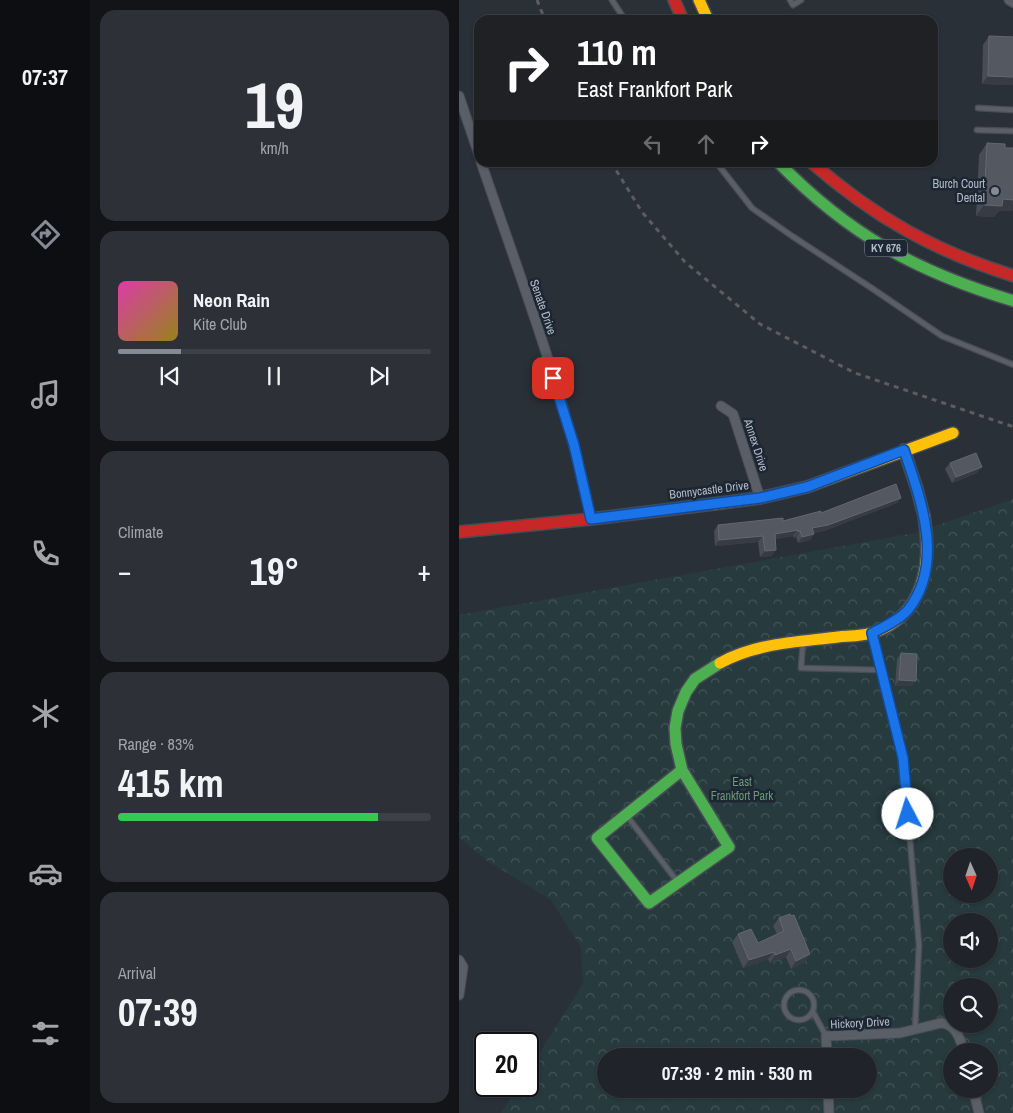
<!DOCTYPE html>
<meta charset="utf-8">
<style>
:root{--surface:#20242a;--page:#2d3036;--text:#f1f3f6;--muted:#a2a4a8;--line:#3d4147;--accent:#848b96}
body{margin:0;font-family:"Archivo Narrow",sans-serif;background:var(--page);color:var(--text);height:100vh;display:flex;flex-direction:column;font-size:19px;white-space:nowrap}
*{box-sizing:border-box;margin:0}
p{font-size:16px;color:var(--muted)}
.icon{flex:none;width:28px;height:28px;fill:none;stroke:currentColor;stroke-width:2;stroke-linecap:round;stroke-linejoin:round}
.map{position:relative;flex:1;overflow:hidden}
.side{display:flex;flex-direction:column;gap:10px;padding:10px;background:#121417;width:369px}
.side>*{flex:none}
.hud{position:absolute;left:15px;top:15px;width:464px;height:152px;border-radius:15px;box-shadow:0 1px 4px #0004,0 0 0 1px var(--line);background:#202124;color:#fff;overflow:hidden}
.needle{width:32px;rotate:177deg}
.fabs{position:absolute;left:484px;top:848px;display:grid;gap:10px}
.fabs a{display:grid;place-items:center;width:55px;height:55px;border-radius:50%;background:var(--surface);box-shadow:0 1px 4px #0004,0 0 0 1px var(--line);font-size:25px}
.speed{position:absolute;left:15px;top:1032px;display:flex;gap:10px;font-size:25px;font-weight:700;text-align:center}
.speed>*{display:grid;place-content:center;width:65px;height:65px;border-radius:50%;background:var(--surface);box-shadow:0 1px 4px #0004,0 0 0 1px var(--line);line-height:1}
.speed .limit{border:2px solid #111;border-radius:8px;background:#fff;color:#111}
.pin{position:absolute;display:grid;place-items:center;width:42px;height:42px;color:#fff;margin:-21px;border-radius:10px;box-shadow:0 2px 8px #0006}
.me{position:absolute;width:55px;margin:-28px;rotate:355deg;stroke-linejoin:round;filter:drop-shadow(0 0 4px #0008)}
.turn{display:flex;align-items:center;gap:18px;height:105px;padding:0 20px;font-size:22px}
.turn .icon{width:65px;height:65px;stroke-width:2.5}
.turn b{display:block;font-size:35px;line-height:42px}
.lanes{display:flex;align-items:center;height:48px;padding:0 20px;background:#0003;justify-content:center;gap:25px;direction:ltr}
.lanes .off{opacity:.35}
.big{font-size:38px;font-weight:800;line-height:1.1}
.side .widget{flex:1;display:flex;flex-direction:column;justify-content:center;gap:8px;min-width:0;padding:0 18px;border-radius:15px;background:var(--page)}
.side .dial{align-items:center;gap:0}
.dial b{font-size:65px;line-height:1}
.song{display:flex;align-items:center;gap:15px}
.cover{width:60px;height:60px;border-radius:8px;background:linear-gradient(135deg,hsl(320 70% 55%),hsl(50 70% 35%))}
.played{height:5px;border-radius:2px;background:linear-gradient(90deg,var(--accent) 20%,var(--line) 20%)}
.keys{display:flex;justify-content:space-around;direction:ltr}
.heat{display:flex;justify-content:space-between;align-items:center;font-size:28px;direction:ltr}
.charge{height:8px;border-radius:4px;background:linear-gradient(90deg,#34c759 83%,var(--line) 0)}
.trip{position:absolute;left:138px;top:1048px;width:280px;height:50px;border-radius:25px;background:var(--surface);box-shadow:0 1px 4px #0004,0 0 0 1px var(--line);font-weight:800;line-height:50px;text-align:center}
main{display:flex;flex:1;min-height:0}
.tabs{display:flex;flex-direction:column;width:90px;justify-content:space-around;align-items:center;background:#0d0e11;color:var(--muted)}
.tabs .icon{width:35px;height:35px}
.tabs .current{color:var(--accent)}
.tabs b{font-size:22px;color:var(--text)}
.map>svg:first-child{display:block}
.park{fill:url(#park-crowns);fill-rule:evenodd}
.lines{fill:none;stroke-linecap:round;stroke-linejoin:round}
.lane-casing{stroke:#484c55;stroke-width:7}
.street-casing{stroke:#484c55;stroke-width:11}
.fast-casing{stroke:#484c55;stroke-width:14}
.slow-casing{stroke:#484c55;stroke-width:14}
.jam-casing{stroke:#484c55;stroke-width:14}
.lane{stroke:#5a5e66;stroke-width:4.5}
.street{stroke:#5a5e66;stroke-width:9}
.fast{stroke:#4caf50;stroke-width:11}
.slow{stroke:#ffc107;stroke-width:11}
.jam{stroke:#c62828;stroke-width:11}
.rail{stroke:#595d64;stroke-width:3;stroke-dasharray:5 5;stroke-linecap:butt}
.wall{fill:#474c55}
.shaded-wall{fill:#373c44}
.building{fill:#535861;stroke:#626872}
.route-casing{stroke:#114b97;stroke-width:12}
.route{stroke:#1a73e8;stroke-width:9}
.poi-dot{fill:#848b96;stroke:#1d2633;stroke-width:2}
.labels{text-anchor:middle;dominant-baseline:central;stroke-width:5;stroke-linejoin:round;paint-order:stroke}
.shield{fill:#1d2633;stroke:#878f9c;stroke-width:1}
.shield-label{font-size:11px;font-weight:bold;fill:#b4bcc9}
.poi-label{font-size:12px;fill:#b4bcc9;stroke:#1d2633;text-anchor:end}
.street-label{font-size:12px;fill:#b4bcc9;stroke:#1d2633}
.park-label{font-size:12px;fill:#6b9a76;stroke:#1d2633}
</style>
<main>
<nav class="tabs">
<b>07:37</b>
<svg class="icon current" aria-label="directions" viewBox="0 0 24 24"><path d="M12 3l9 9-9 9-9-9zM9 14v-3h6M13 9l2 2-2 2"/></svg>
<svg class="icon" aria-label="music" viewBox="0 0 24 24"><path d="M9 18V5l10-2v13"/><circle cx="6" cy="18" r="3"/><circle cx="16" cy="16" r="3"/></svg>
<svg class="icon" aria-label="phone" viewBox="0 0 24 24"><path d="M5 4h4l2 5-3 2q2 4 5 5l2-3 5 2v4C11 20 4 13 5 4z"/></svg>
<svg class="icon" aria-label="climate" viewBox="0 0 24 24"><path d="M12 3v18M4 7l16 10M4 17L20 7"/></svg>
<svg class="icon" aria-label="car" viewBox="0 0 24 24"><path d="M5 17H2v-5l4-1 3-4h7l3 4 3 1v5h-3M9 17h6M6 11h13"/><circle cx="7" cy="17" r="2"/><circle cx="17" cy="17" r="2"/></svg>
<svg class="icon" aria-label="filters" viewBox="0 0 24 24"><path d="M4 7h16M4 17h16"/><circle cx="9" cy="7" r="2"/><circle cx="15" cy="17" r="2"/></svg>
</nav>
<section class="side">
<div class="widget dial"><b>19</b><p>km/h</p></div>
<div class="widget">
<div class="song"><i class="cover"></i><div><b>Neon Rain</b><p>Kite Club</p></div></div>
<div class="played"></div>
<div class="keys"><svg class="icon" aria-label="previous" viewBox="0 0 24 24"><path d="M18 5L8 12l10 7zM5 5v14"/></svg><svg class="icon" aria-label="pause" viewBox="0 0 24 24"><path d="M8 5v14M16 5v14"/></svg><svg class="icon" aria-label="next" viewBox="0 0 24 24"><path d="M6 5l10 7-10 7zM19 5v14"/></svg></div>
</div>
<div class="widget"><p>Climate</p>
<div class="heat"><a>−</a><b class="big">19°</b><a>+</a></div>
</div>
<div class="widget"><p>Range · 83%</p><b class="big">415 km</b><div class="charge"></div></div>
<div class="widget"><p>Arrival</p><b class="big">07:39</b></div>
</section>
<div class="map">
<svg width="555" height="1113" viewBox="0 0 555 1113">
<defs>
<pattern id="park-crowns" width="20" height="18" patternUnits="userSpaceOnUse" patternTransform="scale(1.25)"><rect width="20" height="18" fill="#273a3e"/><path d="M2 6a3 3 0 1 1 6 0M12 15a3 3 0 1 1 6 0" fill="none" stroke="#445559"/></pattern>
</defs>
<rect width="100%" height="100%" fill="#2a3038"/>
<path class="park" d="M554,499V1113H42L59,1086H69V1071L124,984L122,947L92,900L27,860L0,837V615L456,533ZM492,856H530V894H492ZM492,921H530V959H492ZM492,986H530V1024H492ZM492,1051H530V1089H492ZM146,1056H409V1089H146Z"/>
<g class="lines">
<g class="lane-casing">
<g id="lane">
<polyline points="153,0 166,20"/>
<polyline points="331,0 334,5 342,0"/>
<polyline points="519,108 555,110"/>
<polyline points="518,130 555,131"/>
<polyline points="257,162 293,208 333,236 414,289 483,336 555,365"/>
<polyline points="414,634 444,758 460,945 456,1030"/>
<polyline points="344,642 342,668 422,670"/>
<polyline points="168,816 218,881"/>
<circle cx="340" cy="1005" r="15"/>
<polyline points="354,1012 367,1036"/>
</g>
</g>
<g class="street-casing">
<g id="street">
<polyline points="550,0 555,3"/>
<polyline points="0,96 20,155"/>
<path d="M22,162C62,280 107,397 132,519"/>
<polyline points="262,406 274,414 301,498"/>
<polyline points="0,960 4,967 0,995"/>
<path d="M368,1056L367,1036L441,1033L482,1023C497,1024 501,1039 505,1051"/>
<polyline points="369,1089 370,1113"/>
<polyline points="514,1089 520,1113"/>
</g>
</g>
<g class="fast-casing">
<g id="fast">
<path d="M319,162C390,235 458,272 555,301"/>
<polyline points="445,450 458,489 465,516"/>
<polyline points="223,770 138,838 190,903 270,847 223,770 217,744 216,728 219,711 227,692 236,679 261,663"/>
</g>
</g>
<g class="slow-casing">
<g id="slow">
<polyline points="240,0 249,20"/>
<polyline points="255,504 301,498 348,487 494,433"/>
<path d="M261,663C297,643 339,642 379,637C390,636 403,636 413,633C466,616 473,563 465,516"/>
</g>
</g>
<g class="jam-casing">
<g id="jam">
<polyline points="215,0 224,20"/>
<path d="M352,162C415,217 475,251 555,276"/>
<polyline points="0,532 132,519 255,504"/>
</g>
</g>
<use href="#lane" class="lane"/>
<use href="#street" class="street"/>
<use href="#fast" class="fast"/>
<use href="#slow" class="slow"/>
<use href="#jam" class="jam"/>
<g class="rail">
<polyline points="78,0 86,20"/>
<polyline points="152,162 183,212 226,262 301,324 396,373 555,427"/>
</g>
</g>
<g class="wall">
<polygon points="530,36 555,37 555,85 523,84 524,45"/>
<polygon points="528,143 546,148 555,148 555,209 552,211 540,211 535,217 517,216 520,155"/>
<polygon points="491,463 518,473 493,483 486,469"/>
<polygon points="442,498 438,503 365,531 355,533 355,534 351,540 339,543 337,537 335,538 334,536 316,539 313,556 301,557 299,542 256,546 255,531 259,525 324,521 362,513"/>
<polygon points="442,653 453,686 436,686 438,659"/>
<polygon points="320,918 346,962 332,969 327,957 311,963 309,959 284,968 273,942 279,934 299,943 318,934 314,926"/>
</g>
<g class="shaded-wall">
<polygon points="529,76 555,77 555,85 523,84"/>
<polygon points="544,199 555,200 555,209 552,211 540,211 535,217 517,216 525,205"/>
<polygon points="523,467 518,473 493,483 497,477"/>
<polygon points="442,498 438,503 365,531 349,534 353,528"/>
<polygon points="339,530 334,536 311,540 316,534"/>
<polygon points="341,531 337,537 335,538 339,532"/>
<polygon points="355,534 351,540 339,543 343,537"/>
<polygon points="304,536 299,542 256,546 260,540"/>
<polygon points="317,550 313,556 301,557 306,551"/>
<polygon points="440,680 457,681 453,686 436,686"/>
<polygon points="332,949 327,957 311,963 316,955"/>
<polygon points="315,952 309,959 284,968 290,960"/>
<polygon points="351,954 346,962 332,969 337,961"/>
</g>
<g class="building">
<polygon points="530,36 555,37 555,77 529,76"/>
<polygon points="528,143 546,144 546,148 555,148 555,200 544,199 543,206 525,205"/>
<polygon points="517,453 523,467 497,477 491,463"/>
<polygon points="437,484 442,498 369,525 353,528 355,534 343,537 341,531 339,532 339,530 316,534 317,550 306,551 304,536 260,540 259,525 324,518 324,521 362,511 362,513"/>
<polygon points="442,653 458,654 457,681 440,680"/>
<polygon points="331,914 332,916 335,915 351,954 337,961 332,949 316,955 315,952 290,960 279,934 292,929 299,943 325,931 320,918"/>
</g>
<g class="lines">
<g class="route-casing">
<path id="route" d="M94,378L115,445L132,519L301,498L348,487L445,450C462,500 486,563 449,610C440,620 425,627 413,633L444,758L449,814"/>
</g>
<use href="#route" class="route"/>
</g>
<circle class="poi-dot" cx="536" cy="191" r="5"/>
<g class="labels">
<rect class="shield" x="406" y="239.5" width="42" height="17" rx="4"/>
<g class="shield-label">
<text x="427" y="248">KY 676</text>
</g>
<g class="poi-label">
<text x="526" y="184">Burch Court<tspan x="526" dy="14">Dental</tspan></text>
</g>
<g class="street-label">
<text transform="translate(84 307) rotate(71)">Senate Drive</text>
<text transform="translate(297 445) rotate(72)">Annex Drive</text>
<text transform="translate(250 490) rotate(-7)">Bonnycastle Drive</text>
<text transform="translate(401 1023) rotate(-3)">Hickory Drive</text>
</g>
<g class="park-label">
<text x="283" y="782">East<tspan x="283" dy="14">Frankfort Park</tspan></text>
</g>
</g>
</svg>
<div class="fabs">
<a><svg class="needle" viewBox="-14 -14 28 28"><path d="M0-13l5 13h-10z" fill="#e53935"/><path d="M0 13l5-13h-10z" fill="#a2a4a8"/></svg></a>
<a><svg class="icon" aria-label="sound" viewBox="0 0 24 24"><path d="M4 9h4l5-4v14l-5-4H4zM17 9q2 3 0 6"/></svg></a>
<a><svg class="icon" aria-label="search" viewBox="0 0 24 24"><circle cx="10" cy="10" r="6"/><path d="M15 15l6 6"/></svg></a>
<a><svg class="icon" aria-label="layers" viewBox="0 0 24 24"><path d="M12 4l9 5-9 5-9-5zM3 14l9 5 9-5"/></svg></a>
</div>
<div class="speed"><div class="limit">20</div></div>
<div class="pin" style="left:94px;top:378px;background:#d93025"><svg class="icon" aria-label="arrive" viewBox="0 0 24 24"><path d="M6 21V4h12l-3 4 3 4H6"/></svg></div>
<svg class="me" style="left:449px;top:814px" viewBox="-20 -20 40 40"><circle r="19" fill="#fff"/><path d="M0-13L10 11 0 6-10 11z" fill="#1a73e8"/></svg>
<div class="trip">07:39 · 2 min · 530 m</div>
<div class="hud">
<div class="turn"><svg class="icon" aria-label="right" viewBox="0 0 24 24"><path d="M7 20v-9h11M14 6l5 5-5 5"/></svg><div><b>110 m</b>East Frankfort Park</div></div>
<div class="lanes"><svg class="icon off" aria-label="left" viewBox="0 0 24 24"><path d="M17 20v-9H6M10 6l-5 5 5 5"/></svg><svg class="icon off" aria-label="ahead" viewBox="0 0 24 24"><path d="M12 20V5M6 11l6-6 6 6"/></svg><svg class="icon" aria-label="right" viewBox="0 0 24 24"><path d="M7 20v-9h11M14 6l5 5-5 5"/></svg></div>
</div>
</div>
</main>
